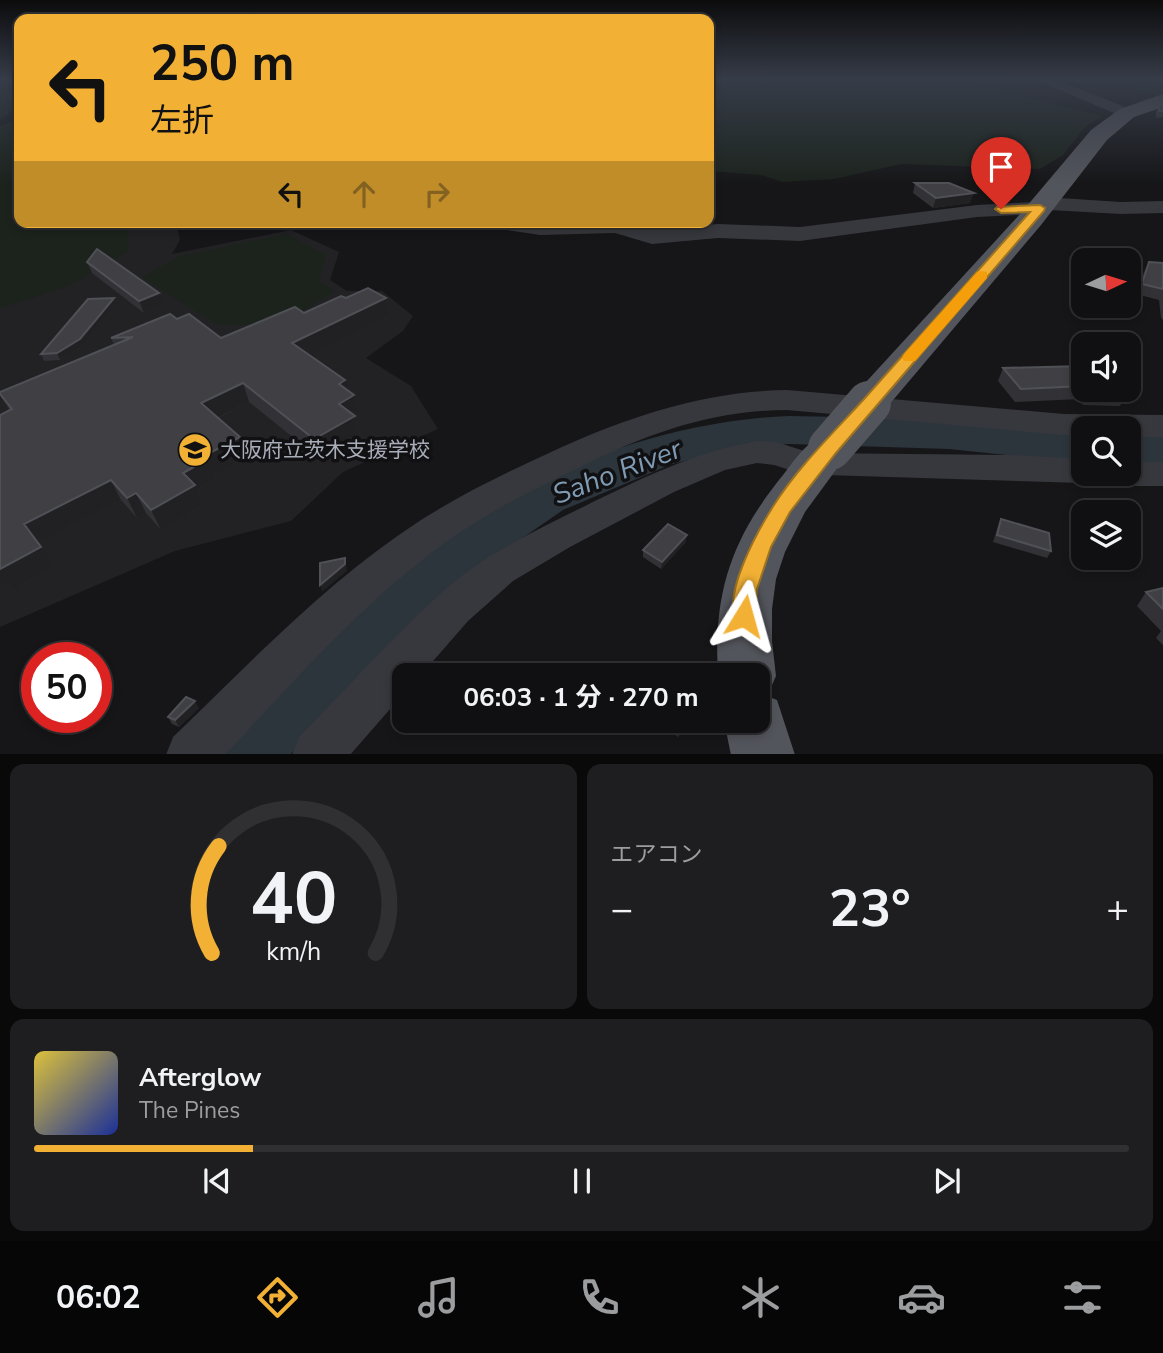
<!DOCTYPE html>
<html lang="ja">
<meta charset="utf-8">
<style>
:root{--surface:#101012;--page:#1e1e20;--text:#f1f3f6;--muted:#9c9d9f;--line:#303032;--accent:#f2b134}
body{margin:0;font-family:"Nunito Sans","Noto Sans JP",sans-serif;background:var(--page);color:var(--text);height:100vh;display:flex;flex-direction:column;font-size:26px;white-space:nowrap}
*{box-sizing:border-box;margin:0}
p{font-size:23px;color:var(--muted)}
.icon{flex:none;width:38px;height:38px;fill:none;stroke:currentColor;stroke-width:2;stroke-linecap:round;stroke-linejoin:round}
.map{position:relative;height:754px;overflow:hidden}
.panel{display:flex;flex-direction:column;gap:10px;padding:10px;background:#09090a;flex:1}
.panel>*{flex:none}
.banner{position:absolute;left:14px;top:14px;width:700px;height:214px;border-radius:14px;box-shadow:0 4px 10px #0003,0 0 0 2px var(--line);background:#f2b134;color:#111;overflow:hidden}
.needle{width:46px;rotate:86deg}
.controls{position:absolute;left:1071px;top:248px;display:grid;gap:14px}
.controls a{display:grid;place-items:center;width:70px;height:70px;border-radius:14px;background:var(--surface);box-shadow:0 4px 10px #0003,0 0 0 2px var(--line);font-size:35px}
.speed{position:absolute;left:21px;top:642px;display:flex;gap:14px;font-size:35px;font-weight:700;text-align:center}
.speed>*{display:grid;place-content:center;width:91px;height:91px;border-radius:50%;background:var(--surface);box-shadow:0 4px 10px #0003,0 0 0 2px var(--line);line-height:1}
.speed .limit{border:10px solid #d22;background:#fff;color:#111}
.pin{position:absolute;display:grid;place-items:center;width:60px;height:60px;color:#fff;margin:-72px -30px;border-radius:50% 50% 50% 0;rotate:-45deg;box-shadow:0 0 7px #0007}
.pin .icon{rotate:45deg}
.me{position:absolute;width:77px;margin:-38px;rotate:8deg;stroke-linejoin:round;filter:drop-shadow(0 0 5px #0008)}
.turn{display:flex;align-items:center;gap:24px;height:147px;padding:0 21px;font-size:32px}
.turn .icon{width:91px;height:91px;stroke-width:2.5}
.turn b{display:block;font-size:49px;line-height:60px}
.lanes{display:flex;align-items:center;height:66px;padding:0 21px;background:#0003;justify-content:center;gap:35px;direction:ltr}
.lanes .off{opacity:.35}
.big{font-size:52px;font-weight:700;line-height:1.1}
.panel .card{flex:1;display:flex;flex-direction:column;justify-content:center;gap:10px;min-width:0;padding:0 24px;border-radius:14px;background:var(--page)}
.panel .dial{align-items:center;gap:0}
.dial svg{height:182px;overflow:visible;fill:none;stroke:var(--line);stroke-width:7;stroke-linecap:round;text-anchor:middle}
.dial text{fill:var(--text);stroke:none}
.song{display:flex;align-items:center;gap:21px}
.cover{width:84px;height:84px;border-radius:10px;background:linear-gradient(135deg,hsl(50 70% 55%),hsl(230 70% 35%))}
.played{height:7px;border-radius:4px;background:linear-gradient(90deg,var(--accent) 20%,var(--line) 20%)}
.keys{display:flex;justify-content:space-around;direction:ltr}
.heat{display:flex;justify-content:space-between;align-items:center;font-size:38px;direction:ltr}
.panel .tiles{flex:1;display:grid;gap:10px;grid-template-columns:1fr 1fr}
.card:last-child{grid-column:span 2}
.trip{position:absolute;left:392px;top:663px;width:378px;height:70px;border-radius:14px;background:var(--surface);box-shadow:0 4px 10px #0003,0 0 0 2px var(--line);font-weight:700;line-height:70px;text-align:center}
.tab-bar{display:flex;height:112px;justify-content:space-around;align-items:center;background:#060607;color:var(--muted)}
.tab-bar .icon{width:49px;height:49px}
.tab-bar .current{color:var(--accent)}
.tab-bar b{font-size:32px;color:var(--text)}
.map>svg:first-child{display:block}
.built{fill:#222225}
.green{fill:#1c231d}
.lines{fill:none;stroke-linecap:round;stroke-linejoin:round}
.river{fill:#2c353c;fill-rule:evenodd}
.minor{fill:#37383d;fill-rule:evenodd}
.major{fill:#53555c;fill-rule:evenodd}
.major-bridge{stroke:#53555c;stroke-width:44}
.wall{fill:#323236}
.shaded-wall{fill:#212124}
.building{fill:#3f3f44;stroke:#4f5156;stroke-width:2}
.route{fill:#f2b134;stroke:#9d7322;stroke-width:2}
.slow{fill:#f59e0b}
.labels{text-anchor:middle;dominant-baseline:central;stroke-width:7;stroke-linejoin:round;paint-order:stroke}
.poi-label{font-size:21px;fill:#a8adb8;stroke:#111113;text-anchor:start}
.near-water-label{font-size:28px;font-style:italic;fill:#7f9bb3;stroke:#111113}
</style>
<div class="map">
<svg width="1163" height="755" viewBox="0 0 1163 755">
<rect width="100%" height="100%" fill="#161618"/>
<polygon class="built" points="119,222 176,222 180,240 172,254 291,230 339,252 330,280 347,291 382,291 413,316 403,331 366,358 411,386 438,429 343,472 291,521 175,551 0,627 0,305"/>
<g class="green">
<polygon points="0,79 19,79 19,107 0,120"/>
<polygon points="709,79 957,79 1102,116 1086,126 1063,155 1040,169 902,164 834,179 782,182 762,175 709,171"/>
<polygon points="1114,79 1163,79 1163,94 1136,89"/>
<polygon points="19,119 19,222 127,222 129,251 69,286 0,308 0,126"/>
<polygon points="286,234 326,255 319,281 335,291 300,313 258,325 217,325 142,277 181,256"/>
</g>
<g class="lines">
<g class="river">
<path d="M789,416L949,419L1083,433V463L949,449L789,444L743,447L672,464L563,510L460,581L384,652L290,755H211L220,731C285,670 349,605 422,551C525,474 660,421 789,416Z"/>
<rect x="1129" y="433" width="34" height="30"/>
</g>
<g class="minor">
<polygon points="1034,79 1054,79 1133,110 1135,113 1127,118 1121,116"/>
<polygon points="1044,197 1121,202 1163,201 1163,213 1121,214 1049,210 1040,214 977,217 800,241 718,238 652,244 615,233 540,235 487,227 484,222 628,222 652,230 718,224 800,227 977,205 1034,202"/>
<path d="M787,390L1064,414L1163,415V437H1129V429H1083V436L1064,435L787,410C712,410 646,434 580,467C534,489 488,512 446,542C363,602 295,680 225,755H166L173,737C252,661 328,580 421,520C465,492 514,469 562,447C633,415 708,391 787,390Z"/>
<path d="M757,441L776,442L811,453L1010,455L1083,459V474H1098L1095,480L1083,483L825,475L815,478L774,465L757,463L725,470L674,492L570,547L513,581L468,621L420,676H404V693L350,755H292L299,737C345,691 389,640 438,596C480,557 532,532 583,507C642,478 692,453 757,441Z"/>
<polygon points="1129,462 1163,462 1163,486 1129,486 1117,483 1112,474 1129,474"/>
</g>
<g class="major">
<polygon points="1163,94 1163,107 1134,117 1107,140 1041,225 883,412 869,416 855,412 849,403 855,394 1021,213 1091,130 1120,109"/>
<path d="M830,433L845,438L852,448L805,512L785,552L776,579L772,609V641L776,676L767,696L777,700L795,755H731L724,721H758V676H718C713,593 731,539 783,475C797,457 807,440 830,433Z"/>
</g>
<polyline class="major-bridge" points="830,448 869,403"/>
</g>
<g class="wall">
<polygon points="1163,104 1163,117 1156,118 1156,112 1159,106"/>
<polygon points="915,183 970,203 933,208 913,193"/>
<polygon points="87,262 164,305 144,313 92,273"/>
<polygon points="1149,262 1163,263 1163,320 1161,318 1159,300 1136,294 1144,272"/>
<polygon points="346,298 389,316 310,355 348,390 359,414 355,416 359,435 320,459 249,402 218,418 240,437 247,457 214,475 215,479 197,490 203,505 161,530 146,513 137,518 121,500 38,544 54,567 13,590 9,583 0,588 0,415 10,411 0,395 114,345 111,338 177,319 221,338 304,313"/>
<polygon points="116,304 83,346 60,360 44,361 41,354"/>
<polygon points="1083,366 1083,390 1125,390 1127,393 1120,406 1083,405 1080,399 1015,402 998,381 1003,368"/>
<polygon points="1001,519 1051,551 1047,558 993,542 998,526"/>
<polygon points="686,542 661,569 643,557 643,550"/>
<polygon points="1163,588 1163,645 1156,638 1161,631 1137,606 1146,592"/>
<polygon points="199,708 179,727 172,724 168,717"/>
<polygon points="660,721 693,721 678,737"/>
</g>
<g class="shaded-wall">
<polygon points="974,193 970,203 933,208 936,198"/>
<polygon points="159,293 164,305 144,313 139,301"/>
<polygon points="114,298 116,304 83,346 60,360 57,353"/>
<polygon points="386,298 389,316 297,362 292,343"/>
<polygon points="345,380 350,398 354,395 359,414 355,416 359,435 320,459 314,439 339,404 339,384"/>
<polygon points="243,383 249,402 209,422 201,403"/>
<polygon points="240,437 247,457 214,475 215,479 197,490 203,505 161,530 151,510 183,473 204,456"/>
<polygon points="111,480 121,500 38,544 24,524"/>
<polygon points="136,493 146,513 137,518 127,498"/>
<polygon points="687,535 686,542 661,569 662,562"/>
<polygon points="41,547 54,567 13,590 9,583 0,588 0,569"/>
<polygon points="345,558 347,571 322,592 320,585"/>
<polygon points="195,701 199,708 179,727 175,720"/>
<polygon points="683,721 693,721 678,737 680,724"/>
</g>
<g class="building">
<polygon points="1163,104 1163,111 1159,111 1159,106"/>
<polygon points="915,183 949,183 974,193 936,198"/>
<polygon points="97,249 159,293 139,301 87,262"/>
<polygon points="1149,262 1163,263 1163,289 1142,284"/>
<polygon points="368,288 386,298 292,343 345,380 339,384 354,395 339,404 355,416 314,439 243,383 201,403 240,437 204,456 207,460 183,473 195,485 151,510 136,493 127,498 111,480 24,524 41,547 0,569 0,415 12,409 0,394 0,392 133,337 111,338 170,314 177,319 189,314 221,338 295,307 304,313 341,296 346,298"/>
<polygon points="114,298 80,339 57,353 41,354 88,299"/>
<polygon points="1083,366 1083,386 1021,389 1003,368"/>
<polygon points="1089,390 1125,390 1127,393 1090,392"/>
<polygon points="1001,519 1049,533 1051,551 997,535"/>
<polygon points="668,524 687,535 662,562 643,550"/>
<polygon points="345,558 345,564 320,585 320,563"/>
<polygon points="1163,588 1163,609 1146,592"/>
<polygon points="674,665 687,676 664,676"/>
<polygon points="186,697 195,701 175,720 168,717"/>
</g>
<linearGradient id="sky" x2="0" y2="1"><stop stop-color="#0c0c0d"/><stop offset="0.43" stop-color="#363c48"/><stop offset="1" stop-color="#363c48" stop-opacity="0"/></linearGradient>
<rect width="1163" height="185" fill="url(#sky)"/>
<path class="route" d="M1040,205L1045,208L1044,211L836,453L790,512L771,547L757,589L755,616L752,623L744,626L736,623C722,594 758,530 774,505C797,468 834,432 864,399C919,337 975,274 1030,212L1001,213L995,209L997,207Z"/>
<polygon class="slow" points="982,271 987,272 987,278 915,361 904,361 902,358 904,354 977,272"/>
<defs>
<g id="school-disc" transform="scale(1.75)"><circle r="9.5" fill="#f2b134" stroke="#111113"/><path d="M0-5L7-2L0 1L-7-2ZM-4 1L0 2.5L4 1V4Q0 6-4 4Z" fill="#111"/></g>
</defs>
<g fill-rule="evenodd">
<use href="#school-disc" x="195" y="450"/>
</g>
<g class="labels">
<g class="poi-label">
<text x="220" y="450">大阪府立茨木支援学校</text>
</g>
<g class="near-water-label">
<text transform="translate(617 472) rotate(-21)">Saho River</text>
</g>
</g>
</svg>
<div class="controls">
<a><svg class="needle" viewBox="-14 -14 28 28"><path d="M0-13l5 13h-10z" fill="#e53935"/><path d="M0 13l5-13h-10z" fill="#9c9d9f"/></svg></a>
<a><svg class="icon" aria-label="sound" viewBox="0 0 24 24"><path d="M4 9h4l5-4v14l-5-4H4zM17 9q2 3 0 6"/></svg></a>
<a><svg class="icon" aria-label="search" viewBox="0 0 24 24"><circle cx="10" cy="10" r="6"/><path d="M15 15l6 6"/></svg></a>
<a><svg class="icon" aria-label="layers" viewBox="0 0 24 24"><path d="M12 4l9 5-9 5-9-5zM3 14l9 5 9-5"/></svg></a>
</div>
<div class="speed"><div class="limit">50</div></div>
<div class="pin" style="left:1001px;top:209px;background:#d93025"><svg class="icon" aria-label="arrive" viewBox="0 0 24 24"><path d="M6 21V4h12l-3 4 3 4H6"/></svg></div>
<svg class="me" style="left:744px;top:616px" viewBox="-20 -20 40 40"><path d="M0-17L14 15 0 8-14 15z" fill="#f2b134" stroke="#fff" stroke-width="4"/></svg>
<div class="trip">06:03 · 1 分 · 270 m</div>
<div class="banner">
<div class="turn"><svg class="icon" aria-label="left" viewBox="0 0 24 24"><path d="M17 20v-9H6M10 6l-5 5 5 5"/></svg><div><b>250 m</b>左折</div></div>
<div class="lanes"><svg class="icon" aria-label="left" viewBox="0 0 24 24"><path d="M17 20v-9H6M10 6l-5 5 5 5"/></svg><svg class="icon off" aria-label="ahead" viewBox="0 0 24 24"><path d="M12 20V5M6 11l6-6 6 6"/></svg><svg class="icon off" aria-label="right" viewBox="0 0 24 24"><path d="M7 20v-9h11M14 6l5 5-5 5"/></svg></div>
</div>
</div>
<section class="panel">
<div class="tiles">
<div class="card dial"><svg viewBox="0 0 100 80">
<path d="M14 69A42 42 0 1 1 86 69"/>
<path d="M14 69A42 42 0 0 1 17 22" stroke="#f2b134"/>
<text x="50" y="56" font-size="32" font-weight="700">40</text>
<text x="50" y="72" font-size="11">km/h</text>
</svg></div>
<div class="card"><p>エアコン</p>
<div class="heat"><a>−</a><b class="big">23°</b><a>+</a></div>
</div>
<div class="card">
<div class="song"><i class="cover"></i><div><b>Afterglow</b><p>The Pines</p></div></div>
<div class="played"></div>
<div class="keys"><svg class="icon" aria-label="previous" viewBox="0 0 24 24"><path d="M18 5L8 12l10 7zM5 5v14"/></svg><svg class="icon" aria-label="pause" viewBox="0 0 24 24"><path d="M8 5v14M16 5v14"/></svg><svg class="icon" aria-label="next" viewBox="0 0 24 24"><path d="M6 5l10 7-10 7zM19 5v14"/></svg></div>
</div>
</div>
</section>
<nav class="tab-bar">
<b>06:02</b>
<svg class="icon current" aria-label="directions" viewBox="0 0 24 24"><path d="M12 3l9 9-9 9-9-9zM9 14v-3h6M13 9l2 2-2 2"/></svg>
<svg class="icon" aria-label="music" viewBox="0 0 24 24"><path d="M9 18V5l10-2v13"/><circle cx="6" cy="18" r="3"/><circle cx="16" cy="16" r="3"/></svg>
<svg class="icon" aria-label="phone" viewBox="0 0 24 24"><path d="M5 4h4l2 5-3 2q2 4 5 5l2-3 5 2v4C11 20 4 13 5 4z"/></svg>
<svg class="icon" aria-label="climate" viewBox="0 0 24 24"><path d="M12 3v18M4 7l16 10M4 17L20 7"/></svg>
<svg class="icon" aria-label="car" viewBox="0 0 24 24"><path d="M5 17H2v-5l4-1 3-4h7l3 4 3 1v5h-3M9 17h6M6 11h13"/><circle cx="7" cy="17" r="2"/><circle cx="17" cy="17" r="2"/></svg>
<svg class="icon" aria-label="filters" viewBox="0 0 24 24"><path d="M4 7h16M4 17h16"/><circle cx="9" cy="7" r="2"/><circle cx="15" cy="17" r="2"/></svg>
</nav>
